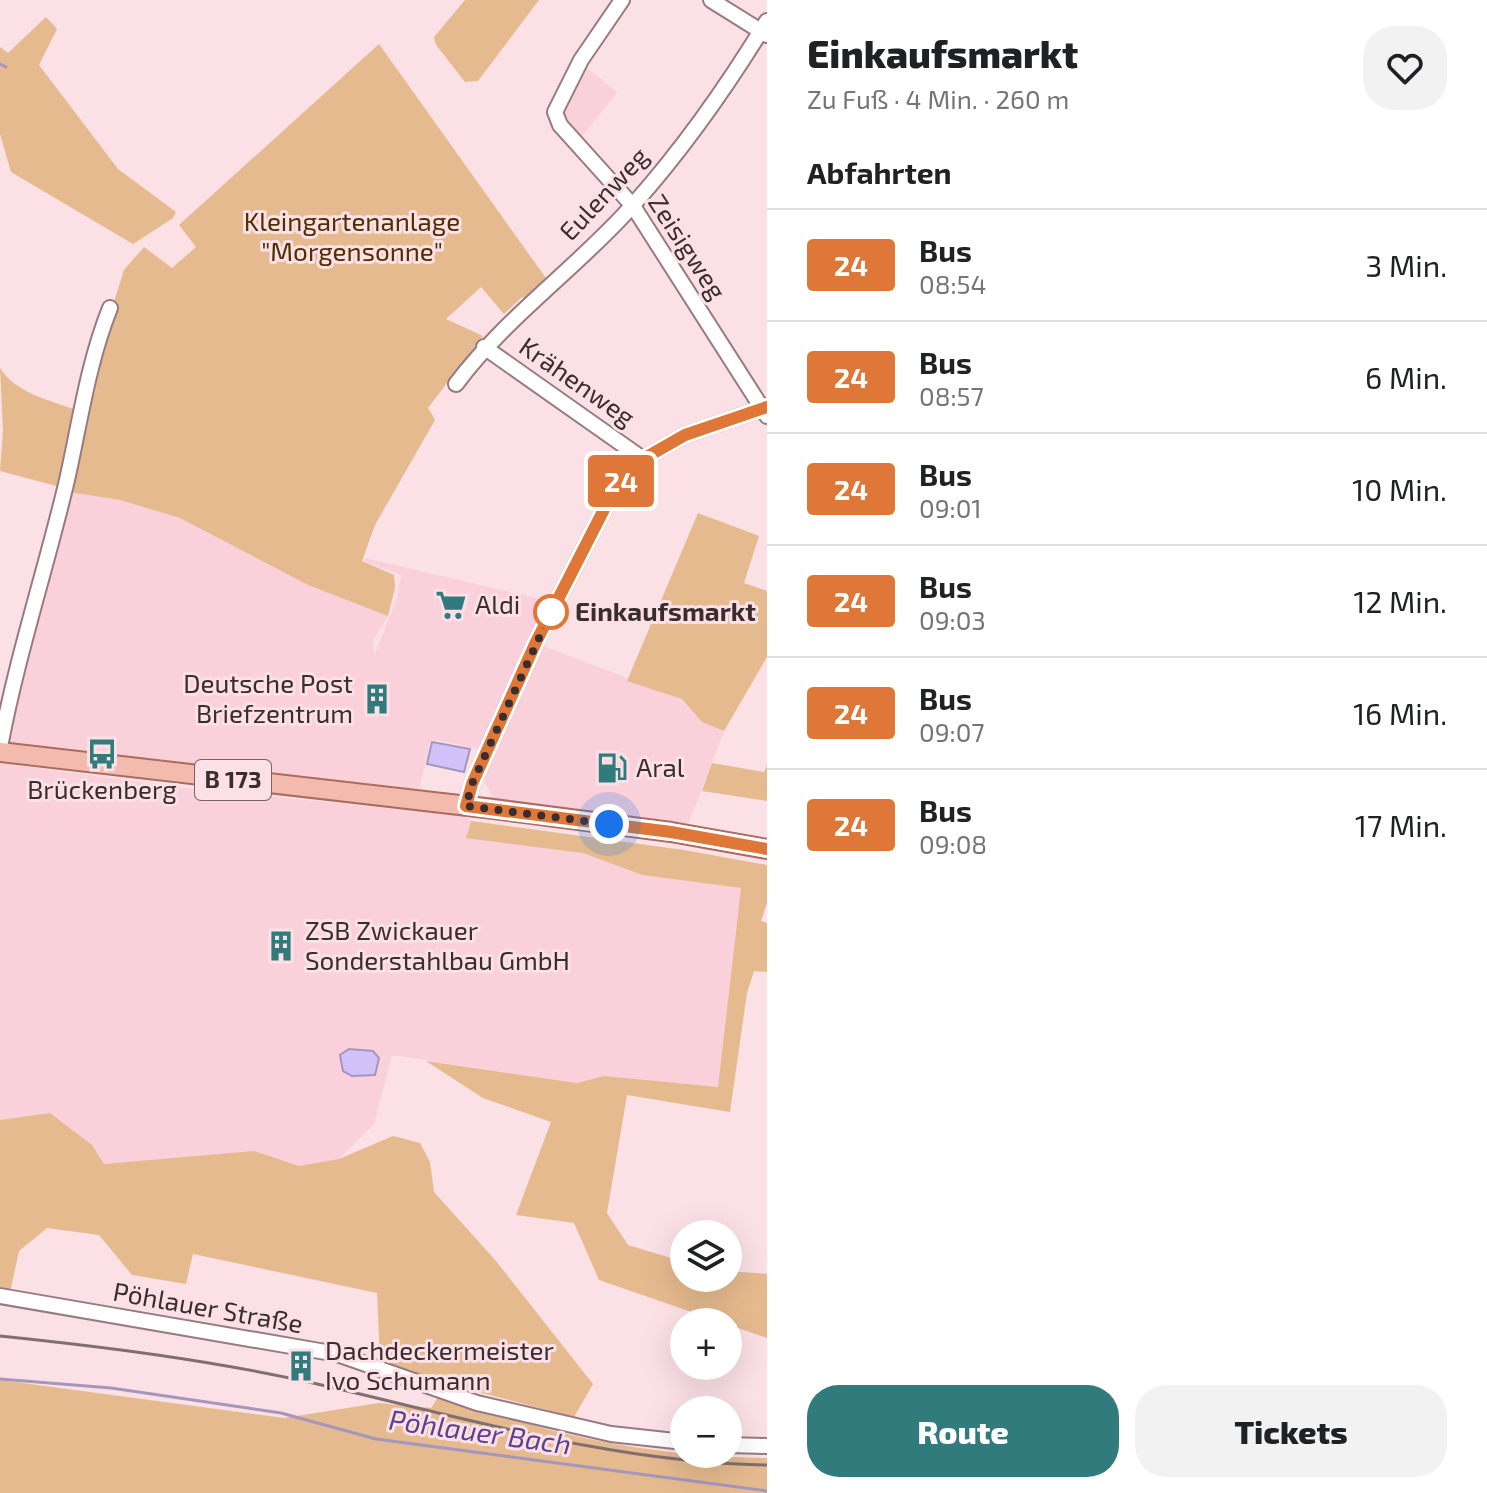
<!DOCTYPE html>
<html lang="de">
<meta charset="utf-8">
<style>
:root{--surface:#fff;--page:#f2f2f2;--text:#202124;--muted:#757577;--line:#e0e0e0;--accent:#317b7d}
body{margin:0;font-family:"Exo 2",sans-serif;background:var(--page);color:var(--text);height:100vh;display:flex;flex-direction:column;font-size:30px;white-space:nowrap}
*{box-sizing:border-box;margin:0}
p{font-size:26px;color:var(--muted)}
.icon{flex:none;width:44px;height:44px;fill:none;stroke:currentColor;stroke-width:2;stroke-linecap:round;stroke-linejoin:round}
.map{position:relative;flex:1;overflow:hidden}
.sheet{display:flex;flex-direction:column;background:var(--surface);width:720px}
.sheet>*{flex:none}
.badge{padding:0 16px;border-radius:6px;font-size:28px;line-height:52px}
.tools{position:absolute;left:670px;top:1220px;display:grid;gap:16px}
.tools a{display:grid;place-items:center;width:72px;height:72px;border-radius:50%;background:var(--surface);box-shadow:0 8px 32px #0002;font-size:40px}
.you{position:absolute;width:40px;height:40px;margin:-20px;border:6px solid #fff;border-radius:50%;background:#1a73e8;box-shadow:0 0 0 12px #1a73e833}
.map>.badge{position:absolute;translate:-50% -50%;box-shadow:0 0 0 4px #fff}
h2{padding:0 40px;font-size:30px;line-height:72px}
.round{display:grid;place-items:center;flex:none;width:84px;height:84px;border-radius:32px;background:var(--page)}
.headline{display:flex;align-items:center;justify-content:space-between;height:136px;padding:0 40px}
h1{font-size:38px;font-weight:800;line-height:60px}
.primary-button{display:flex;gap:16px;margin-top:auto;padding:16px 40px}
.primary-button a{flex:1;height:92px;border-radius:32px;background:var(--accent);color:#fff;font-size:32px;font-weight:800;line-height:92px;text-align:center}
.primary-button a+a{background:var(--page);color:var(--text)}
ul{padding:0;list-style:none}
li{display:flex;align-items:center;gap:24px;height:112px;padding:0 40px;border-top:2px solid var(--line)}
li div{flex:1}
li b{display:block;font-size:30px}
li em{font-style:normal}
li .badge{min-width:88px;font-weight:700;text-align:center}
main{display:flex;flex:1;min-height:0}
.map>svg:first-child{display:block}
.built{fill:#fad0db}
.green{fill:#e5ba8e}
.water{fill:#d1c3fa;stroke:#a496bd;stroke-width:2}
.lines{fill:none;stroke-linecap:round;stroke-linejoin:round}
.stream{stroke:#a496bd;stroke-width:3}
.minor-casing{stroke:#987a82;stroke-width:18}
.major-casing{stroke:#ac6b5e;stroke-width:22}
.minor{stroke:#fff;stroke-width:14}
.major{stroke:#f2bbad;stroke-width:18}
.rail{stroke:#806e72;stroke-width:3}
.line-casing{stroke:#fff;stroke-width:18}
.line{stroke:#de7737;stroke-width:12}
.walk{stroke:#3a2d30;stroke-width:8;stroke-dasharray:0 14.4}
.stop-dot{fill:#fff;stroke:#de7737;stroke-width:4}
.labels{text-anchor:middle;stroke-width:6;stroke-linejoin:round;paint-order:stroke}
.shield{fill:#fbe0e6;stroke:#746367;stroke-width:2}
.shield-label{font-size:24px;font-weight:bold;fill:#3a2d30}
.street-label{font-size:26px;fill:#3a2d30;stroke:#fbe0e6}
.park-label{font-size:26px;fill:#522f00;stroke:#fbe0e6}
.poi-label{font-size:26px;fill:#3a2d30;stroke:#fbe0e6;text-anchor:start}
.stop-label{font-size:26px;font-weight:bold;fill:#3a2d30;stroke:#fbe0e6;text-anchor:start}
.water-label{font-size:28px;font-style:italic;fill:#5c4190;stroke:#fbe0e6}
</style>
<main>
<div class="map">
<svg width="767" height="1493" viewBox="0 0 767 1493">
<rect width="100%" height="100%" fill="#fbe0e6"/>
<g class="built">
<path d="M582,64L617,92L580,139L562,121L558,110Z"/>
<path d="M69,492L120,500L180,518L308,585L388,616L373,640L374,656L397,598L401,575L364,561L365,558L549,601L480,749L431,739L419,789L2,747Z"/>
<path d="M541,645L682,699L702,722L724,731L688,825L495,800L482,778Z"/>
<path d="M0,763L177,787L464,816L471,821L466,837L583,853L642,875L741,888L718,1087L604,1076L577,1083L392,1055L374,1124L339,1159L299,1166L254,1152L103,1164L92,1145L50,1113L0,1120Z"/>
</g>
<g class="green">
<path d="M465,0H539L478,81L465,82L436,45L434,37Z"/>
<path d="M46,17L57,29L39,65L118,169L176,212L173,218L133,244L11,172L0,134V47L8,53Z"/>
<path d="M379,44L548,281L526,300L522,297L504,314L481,287L446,319L483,336L428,408L435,420L375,525L362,561L394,575L395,588L388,616L308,585L180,518L120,500L69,492L95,389L97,355L124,270L144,247L172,268L196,247L179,225Z"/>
<path d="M0,368C14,392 51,401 76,410L60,487L0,471L3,431Z"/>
<path d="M698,513L759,536L744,583L767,591V657L724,731L702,722L682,699L627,681Z"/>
<path d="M712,763L764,772L767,766V801L702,791Z"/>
<path d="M471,821L684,850L767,865V903L761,921L767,923V972L754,971L747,993L730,1112L627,1095L607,1213L628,1245L684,1262V1278H728V1271L767,1274V1338L599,1280L574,1223L516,1215L551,1122L483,1098L426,1061L577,1083L604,1076L718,1087L741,888L642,875L583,853L466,838Z"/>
<path d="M50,1113L92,1145L104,1164L254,1151L299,1166L339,1159L393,1136L420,1143L430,1162L434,1192L496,1261L593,1384L574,1417L418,1376L380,1359L377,1293L193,1254L186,1284L132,1275L99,1235L47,1228L19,1251L10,1292L0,1290V1120Z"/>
<path d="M0,1380L284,1418L379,1403L431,1408L440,1394C545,1436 657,1457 767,1458V1493H0Z"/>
</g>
<g class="water">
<path d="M432,742L470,749L464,772L427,764Z"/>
<path d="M349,1049L373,1051L379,1058L375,1075L352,1076L343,1071L340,1055Z"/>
</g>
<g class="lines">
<g class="stream">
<path d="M0,64L6,67"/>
<path d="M0,1379L111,1388L281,1413L376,1439L767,1491"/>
</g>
<g class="minor-casing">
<g id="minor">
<path d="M622,0L581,60L555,112L560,125L633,206L767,416"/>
<path d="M711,0L767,35"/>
<path d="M484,347L643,459"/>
<path d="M456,384C507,316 577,268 633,205C683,149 728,85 767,21"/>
<path d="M0,747C17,656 46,569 67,480C80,422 88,363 110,308"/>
<path d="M466,806L472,784L536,642L615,488L643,459L685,435L767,407"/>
<path d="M0,1296L337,1354L477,1403L611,1434L684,1442"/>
<path d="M728,1445L767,1446"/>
</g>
</g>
<g class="major-casing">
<path id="major" d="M0,752L494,809L671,832L767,849"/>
</g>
<use href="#minor" class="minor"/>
<use href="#major" class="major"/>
<path class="rail" d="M0,1336C106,1347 209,1360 313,1383C463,1417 612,1463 767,1465"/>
</g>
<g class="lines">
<g class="line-casing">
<path id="line" d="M767,407L685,435L643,459L615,488L536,642L472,784L466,806L671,832L767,849"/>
</g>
<use href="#line" class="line"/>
<path class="walk" d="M551,612L472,784L466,806L609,824"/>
</g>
<defs>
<g id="supermarket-bare" transform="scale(2.4)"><path d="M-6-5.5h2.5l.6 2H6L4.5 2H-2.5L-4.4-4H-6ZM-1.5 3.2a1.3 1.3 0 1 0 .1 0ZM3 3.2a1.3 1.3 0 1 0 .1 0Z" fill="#317b7d" stroke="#fbe0e6" stroke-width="2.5" paint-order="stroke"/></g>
<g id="building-bare" transform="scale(2.4)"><path d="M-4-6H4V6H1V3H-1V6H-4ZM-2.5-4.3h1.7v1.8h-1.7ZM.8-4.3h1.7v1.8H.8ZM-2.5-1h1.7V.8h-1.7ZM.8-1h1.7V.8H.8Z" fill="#317b7d" stroke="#fbe0e6" stroke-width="2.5" paint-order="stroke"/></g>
<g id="bus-bare" transform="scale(2.4)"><path d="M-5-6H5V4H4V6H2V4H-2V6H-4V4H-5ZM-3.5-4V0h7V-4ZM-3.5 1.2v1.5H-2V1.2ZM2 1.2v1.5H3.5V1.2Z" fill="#317b7d" stroke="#fbe0e6" stroke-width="2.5" paint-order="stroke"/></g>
<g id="fuel-bare" transform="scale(2.4)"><path d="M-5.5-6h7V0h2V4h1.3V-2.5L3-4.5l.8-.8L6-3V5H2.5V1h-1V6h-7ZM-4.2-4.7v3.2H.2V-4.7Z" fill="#317b7d" stroke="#fbe0e6" stroke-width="2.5" paint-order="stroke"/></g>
</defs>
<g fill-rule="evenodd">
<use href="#supermarket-bare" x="451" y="605"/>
<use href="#building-bare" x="377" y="699"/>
<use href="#bus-bare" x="102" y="754"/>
<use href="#fuel-bare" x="612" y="768"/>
<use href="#building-bare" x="281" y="946"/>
<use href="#building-bare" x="301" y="1366"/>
</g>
<circle class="stop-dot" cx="551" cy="612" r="16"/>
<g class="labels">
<rect class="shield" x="195" y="760" width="76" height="40" rx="6"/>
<g class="shield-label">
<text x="233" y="788">B 173</text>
</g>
<g class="street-label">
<text transform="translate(604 194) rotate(-47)" y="9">Eulenweg</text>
<text transform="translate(687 247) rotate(57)" y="9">Zeisigweg</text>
<text transform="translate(577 382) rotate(35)" y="9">Krähenweg</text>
<text transform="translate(208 1308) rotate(10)" y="9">Pöhlauer Straße</text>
</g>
<g class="park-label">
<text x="352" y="231">Kleingartenanlage<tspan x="352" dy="30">"Morgensonne"</tspan></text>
</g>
<g class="poi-label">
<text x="475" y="614">Aldi</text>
<text x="353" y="693" text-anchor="end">Deutsche Post<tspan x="353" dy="30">Briefzentrum</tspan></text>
<text x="636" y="777">Aral</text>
<text x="102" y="799" text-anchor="middle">Brückenberg</text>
<text x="305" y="940">ZSB Zwickauer<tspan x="305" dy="30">Sonderstahlbau GmbH</tspan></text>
<text x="325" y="1360">Dachdeckermeister<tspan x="325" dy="30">Ivo Schumann</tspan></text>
</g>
<g class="stop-label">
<text x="575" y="621">Einkaufsmarkt</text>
</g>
<g class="water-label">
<text transform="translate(480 1432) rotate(8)" y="10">Pöhlauer Bach</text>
</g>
</g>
</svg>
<div class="tools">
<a><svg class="icon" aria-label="layers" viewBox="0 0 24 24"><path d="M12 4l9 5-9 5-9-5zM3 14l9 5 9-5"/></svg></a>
<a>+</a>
<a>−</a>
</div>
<div class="you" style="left:609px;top:824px"></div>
<b class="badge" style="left:621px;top:481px;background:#de7737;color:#fff">24</b>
</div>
<section class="sheet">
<div class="headline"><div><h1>Einkaufsmarkt</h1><p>Zu Fuß · 4 Min. · 260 m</p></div><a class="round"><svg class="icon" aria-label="heart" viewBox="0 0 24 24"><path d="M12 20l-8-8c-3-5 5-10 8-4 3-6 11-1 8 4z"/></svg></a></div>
<h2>Abfahrten</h2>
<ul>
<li><span class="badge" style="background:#de7737;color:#fff">24</span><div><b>Bus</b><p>08:54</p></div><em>3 Min.</em></li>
<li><span class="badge" style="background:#de7737;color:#fff">24</span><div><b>Bus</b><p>08:57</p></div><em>6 Min.</em></li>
<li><span class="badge" style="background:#de7737;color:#fff">24</span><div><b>Bus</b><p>09:01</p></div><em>10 Min.</em></li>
<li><span class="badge" style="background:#de7737;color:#fff">24</span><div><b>Bus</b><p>09:03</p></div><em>12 Min.</em></li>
<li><span class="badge" style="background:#de7737;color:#fff">24</span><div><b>Bus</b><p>09:07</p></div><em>16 Min.</em></li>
<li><span class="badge" style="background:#de7737;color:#fff">24</span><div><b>Bus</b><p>09:08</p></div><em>17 Min.</em></li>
</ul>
<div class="primary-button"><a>Route</a><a>Tickets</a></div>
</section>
</main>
